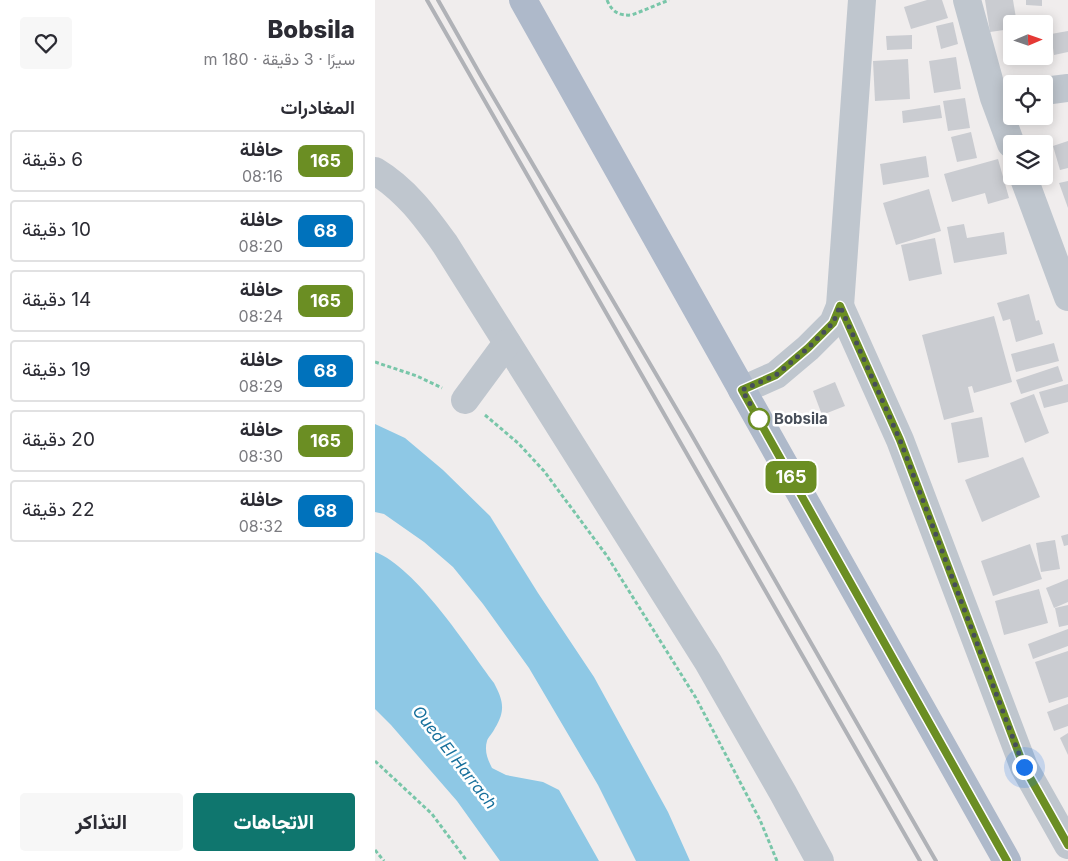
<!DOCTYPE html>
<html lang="ar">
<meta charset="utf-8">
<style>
:root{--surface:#fff;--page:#f7f7f7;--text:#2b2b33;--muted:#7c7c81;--line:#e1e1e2;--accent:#0f766e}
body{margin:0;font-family:Inter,Vazirmatn,sans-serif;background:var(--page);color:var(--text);direction:rtl;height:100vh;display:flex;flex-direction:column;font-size:19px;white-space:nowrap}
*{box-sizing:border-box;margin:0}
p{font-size:16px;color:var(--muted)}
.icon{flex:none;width:28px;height:28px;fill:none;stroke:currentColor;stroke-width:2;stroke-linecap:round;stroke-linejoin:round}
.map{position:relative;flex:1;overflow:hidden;direction:ltr}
.panel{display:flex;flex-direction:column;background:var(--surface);width:375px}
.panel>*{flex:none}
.badge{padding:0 10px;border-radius:8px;font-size:18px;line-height:32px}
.needle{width:32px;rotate:88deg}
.fabs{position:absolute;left:628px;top:15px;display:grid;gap:10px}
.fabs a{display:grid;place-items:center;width:50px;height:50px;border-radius:5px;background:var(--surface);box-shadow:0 2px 12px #0003;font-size:25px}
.you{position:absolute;width:25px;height:25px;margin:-12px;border:4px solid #fff;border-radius:50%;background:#1a73e8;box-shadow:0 0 0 8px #1a73e833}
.map>.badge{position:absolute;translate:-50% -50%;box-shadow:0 0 0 2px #fff}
h2{padding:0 20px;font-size:19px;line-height:45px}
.round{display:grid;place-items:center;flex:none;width:52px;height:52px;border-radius:5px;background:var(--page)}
.summary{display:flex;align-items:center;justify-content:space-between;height:85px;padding:0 20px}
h1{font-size:24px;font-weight:800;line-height:38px}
.primary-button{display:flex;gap:10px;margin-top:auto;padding:10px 20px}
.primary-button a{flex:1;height:58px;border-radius:5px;background:var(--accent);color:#fff;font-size:20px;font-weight:800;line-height:58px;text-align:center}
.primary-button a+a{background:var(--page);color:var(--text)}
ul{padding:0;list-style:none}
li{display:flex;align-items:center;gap:15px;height:62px;margin:0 10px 8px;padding:0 10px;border:2px solid var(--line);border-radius:5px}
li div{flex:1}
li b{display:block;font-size:19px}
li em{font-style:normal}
li .badge{min-width:55px;font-weight:700;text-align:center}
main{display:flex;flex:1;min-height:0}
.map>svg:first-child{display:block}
.water{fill:#8ec8e5}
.building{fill:#caccd1}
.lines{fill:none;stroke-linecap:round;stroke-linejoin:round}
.path{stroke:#79c6a9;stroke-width:3;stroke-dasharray:4 2.5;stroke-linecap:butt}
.minor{stroke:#bfc6ce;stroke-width:28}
.primary{stroke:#aeb9ca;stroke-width:28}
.rail{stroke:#b0b2b7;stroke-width:4}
.line-casing{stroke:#fff;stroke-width:11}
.line{stroke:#6b8e23;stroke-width:8}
.walk{stroke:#474e59;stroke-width:5;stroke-dasharray:0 9}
.stop-dot{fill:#fff;stroke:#6b8e23;stroke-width:2.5}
.labels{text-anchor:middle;stroke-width:5;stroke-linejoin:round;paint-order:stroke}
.stop-label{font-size:15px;font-weight:bold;fill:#474e59;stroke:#fff;text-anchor:start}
.water-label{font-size:16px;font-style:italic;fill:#17709c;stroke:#fff}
</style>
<main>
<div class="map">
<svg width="693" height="861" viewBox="0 0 693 861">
<rect width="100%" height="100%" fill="#f0eded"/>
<g class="water">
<path d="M0,424L30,438L68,470L115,516L163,593L219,677L293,812L315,861H261L223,785L154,668L108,604L78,567L49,542L9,514L0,512Z"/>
<path d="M0,552C41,567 93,648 119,683C128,700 131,710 120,728C118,733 113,737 112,741C109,751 113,760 117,768L131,775L168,782L184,790L224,861H125L82,801L16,725L0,709Z"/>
</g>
<g class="building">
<path d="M552,0H567L573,18L536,29L529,7Z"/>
<path d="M610,0H638L642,24H636V29L615,32Z"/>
<path d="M651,0H667V6L651,5Z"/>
<path d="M578,22L583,44L566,49L561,26Z"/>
<path d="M693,31V52L679,55L676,34Z"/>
<rect x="629" y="34" width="7" height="19"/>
<path d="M537,35V49L512,50L511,36Z"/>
<path d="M581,57L586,89L559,93L554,61Z"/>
<path d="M533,59L535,99L500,101L498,61Z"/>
<path d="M590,98L595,128L573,131L568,101Z"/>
<path d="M565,105L567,118L528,123L527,111Z"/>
<path d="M596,132L602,158L582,162L576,137Z"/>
<path d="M693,141V168L685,170L678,146Z"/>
<path d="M551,156L554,177L508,185L505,164Z"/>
<path d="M623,159L634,198L613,204L610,193L577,202L569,174Z"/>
<path d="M693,181V208L684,183Z"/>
<path d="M554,189L566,231L521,245L508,203Z"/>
<path d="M589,224L592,238L629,232L632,254L579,263L572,227Z"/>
<path d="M560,238L567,274L534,281L526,245Z"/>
<path d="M654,294L661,321L664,320L668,334L641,342L635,319L628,321L622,303Z"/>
<path d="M619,316L637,382L599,393L597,386L593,387L599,412L569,420L547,335Z"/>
<path d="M679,343L684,361L641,372L636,354Z"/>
<path d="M683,366L688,381L646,394L641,380Z"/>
<path d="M460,382L470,406L447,415L438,391Z"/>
<path d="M693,384V402L669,408L664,392Z"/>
<path d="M659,394L674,433L650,443L635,403Z"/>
<path d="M607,417L614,457L583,463L576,423Z"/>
<path d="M648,457L665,497L607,522L590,480Z"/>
<path d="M693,534V545L689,546L686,536Z"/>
<path d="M680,540L685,569L666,572L661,543Z"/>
<path d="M655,544L667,579L618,596L606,561Z"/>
<path d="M693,579V602L679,608L671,588Z"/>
<path d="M664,589L673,623L629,635L620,601Z"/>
<path d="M693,605V625L684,627L680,608Z"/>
<path d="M693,629V646L658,659L653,644Z"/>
<path d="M693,651V697L674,703L660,662Z"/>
<path d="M693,704V726L679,731L672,712Z"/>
<path d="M693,733V755L685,738Z"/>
</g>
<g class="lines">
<g class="path">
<path d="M232,0C237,12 244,16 257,15L294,0"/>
<path d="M0,362L42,376L67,388"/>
<path d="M110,415L143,443L169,471L232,556L321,698L385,820L402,861"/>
<path d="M0,761L57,814L92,861"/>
<path d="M0,850L9,861"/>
</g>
<g class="minor">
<path d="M592,0L619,98L636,144"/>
<path d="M669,91L693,88"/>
<path d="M0,171C30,189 50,216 70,244L333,662L408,793L445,861"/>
<path d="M648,176L693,297"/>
<path d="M465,306L525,440L649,767L693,845"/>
<path d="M367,390L401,375L433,348L458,323L465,306L487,0"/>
<path d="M90,400L132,343"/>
</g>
<path class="primary" d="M148,0L632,861"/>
<g class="rail">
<path d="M52,0L545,861"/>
<path d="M63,0L106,76L315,432L561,861"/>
</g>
</g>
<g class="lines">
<g class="line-casing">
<path id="line" d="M632,861L367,390L401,375L433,348L458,323L465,306L525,440L649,767L693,845"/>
</g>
<use href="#line" class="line"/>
<path class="walk" d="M384,419L367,390L401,375L433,348L458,323L465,306L525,440L649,767"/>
</g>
<circle class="stop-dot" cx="384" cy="419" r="10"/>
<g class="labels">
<g class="stop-label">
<text x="399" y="424">Bobsila</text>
</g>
<g class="water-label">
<text transform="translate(80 757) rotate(52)" y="6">Oued El Harrach</text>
</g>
</g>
</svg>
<div class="fabs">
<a><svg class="needle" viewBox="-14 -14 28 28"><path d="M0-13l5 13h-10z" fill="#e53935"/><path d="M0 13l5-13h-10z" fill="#7c7c81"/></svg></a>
<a><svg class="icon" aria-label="locate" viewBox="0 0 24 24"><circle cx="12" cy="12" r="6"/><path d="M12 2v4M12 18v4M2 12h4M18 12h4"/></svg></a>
<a><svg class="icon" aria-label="layers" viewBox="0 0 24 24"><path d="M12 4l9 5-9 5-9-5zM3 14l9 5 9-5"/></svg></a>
</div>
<div class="you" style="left:649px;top:767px"></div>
<b class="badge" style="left:416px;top:477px;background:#6b8e23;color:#fff">165</b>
</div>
<section class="panel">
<div class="summary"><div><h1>Bobsila</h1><p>سيرًا · 3 دقيقة · 180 m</p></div><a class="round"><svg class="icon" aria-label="heart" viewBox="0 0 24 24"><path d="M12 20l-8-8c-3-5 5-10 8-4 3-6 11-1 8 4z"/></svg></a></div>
<h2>المغادرات</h2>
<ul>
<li><span class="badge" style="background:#6b8e23;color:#fff">165</span><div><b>حافلة</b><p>08:16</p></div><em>6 دقيقة</em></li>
<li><span class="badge" style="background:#0072bc;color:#fff">68</span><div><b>حافلة</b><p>08:20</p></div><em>10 دقيقة</em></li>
<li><span class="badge" style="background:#6b8e23;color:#fff">165</span><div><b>حافلة</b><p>08:24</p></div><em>14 دقيقة</em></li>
<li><span class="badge" style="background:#0072bc;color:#fff">68</span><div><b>حافلة</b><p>08:29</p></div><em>19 دقيقة</em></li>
<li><span class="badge" style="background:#6b8e23;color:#fff">165</span><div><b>حافلة</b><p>08:30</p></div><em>20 دقيقة</em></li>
<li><span class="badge" style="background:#0072bc;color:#fff">68</span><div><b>حافلة</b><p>08:32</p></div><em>22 دقيقة</em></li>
</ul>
<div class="primary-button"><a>الاتجاهات</a><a>التذاكر</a></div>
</section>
</main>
